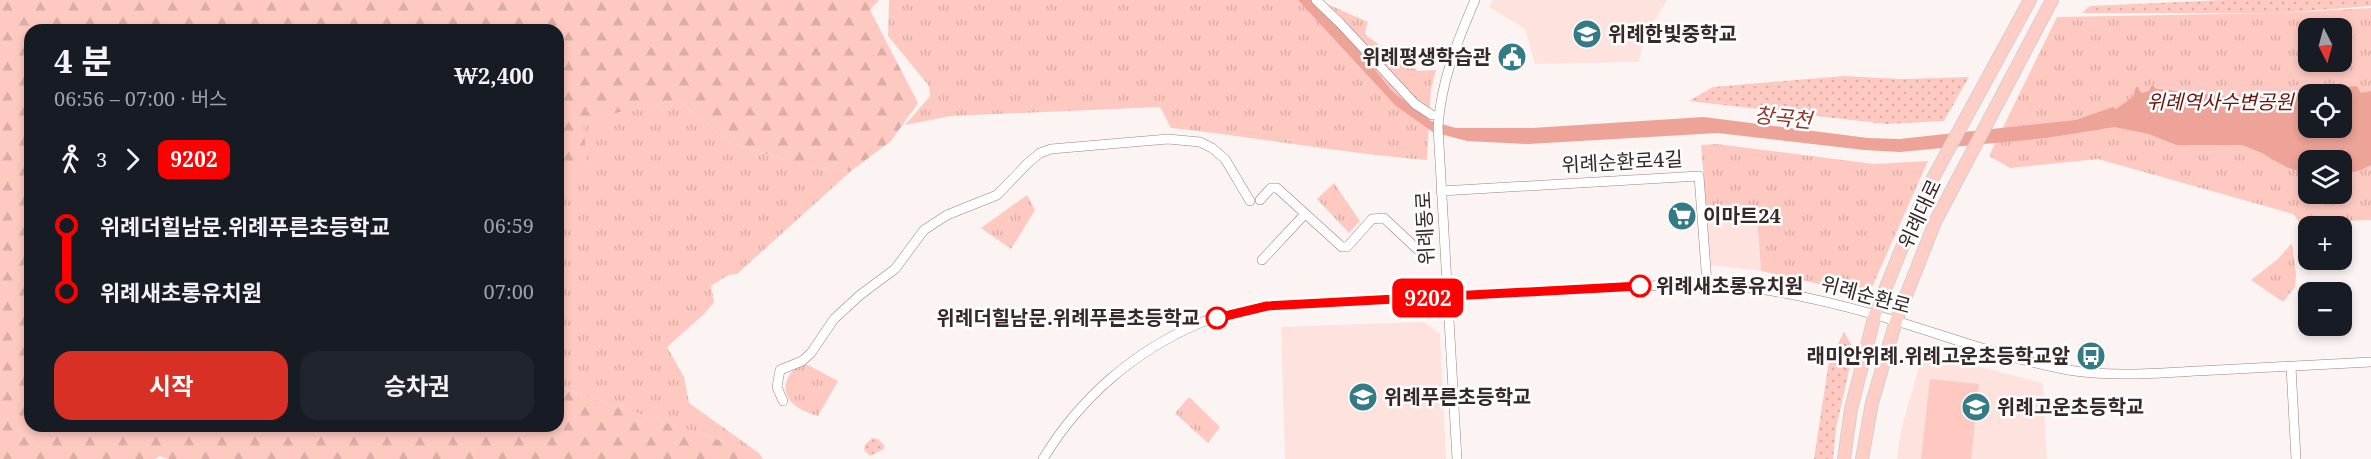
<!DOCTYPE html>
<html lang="ko">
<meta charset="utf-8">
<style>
:root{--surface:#171b24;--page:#20242c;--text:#f1f3f6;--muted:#9ea1a6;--accent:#d93025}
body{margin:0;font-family:"Noto Serif","Noto Sans KR",serif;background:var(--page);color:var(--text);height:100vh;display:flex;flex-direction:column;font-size:22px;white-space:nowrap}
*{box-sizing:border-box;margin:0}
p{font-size:20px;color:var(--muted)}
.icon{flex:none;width:33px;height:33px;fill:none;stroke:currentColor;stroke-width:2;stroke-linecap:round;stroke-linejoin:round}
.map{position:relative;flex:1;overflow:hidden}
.side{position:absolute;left:24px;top:24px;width:540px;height:408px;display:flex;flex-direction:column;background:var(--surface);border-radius:18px;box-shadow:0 3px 9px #0003}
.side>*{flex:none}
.badge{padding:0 12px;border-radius:9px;font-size:21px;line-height:39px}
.needle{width:39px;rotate:174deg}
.buttons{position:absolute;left:2298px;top:18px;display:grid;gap:12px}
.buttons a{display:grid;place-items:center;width:54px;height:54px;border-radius:12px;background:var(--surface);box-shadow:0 3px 9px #0003;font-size:30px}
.map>.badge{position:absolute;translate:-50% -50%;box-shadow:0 0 0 3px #fff}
.legs{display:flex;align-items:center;gap:9px;height:66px;padding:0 30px;font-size:20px}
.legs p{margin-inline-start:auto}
.summary{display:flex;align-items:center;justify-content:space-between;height:102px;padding:0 30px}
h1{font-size:33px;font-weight:700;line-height:45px}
.cta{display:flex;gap:12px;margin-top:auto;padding:12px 30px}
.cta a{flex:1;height:69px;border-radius:18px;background:var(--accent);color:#fff;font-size:24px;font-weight:700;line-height:69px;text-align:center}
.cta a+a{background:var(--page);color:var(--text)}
ul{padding:0 30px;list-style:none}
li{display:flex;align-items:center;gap:21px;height:66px;font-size:22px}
li i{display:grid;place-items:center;width:9px;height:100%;margin:0 8px;background:currentColor}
li i::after{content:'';width:15px;height:15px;margin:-8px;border:4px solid;border-radius:50%;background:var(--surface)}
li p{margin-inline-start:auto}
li:first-child i{background:linear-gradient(#0000 50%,currentColor 0)}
li:last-child i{background:linear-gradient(currentColor 50%,#0000 0)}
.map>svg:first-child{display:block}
.built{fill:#fde2de}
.grass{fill:url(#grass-dots)}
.forest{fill:url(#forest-firs)}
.park{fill:url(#park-tufts);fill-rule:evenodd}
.garden{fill:#fec9c1}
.water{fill:#eda398;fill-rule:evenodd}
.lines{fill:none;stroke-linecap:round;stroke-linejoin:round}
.minor-casing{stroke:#a1817c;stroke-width:10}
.major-casing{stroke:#d3d0cf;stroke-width:14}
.minor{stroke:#fff;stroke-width:9}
.major{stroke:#fecdc5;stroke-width:12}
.line-1-casing{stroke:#fff;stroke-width:14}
.line-1{stroke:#f00;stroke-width:9}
.stop-1-dot{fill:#fff;stroke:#f00;stroke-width:3}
.labels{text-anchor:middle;stroke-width:5;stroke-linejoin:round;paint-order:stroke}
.poi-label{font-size:20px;font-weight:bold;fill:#362927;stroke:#fff;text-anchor:start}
.park-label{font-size:20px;font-style:italic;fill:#6a140e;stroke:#fff}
.street-label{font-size:20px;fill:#362927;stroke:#fff}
.stop-label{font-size:20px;font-weight:bold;fill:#362927;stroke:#fff;text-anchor:start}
.water-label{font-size:21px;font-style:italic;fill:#8d362c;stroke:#fff}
</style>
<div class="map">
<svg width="2371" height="459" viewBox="0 0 2371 459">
<defs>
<pattern id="grass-dots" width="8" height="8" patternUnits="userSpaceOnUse" patternTransform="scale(1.5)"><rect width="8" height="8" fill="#fec9c1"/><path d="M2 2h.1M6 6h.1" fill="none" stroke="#daada6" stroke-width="1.8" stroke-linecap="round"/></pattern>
<pattern id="forest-firs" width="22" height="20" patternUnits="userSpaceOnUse" patternTransform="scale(1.5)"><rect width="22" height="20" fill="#fec9c1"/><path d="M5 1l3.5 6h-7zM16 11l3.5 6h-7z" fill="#daada6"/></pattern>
<pattern id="park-tufts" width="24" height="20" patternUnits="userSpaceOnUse" patternTransform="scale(1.5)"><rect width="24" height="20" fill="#fec9c1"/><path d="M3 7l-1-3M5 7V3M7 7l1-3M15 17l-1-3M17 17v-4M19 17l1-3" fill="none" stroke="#daada6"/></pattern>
</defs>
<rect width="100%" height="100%" fill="#fbf4f3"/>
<g class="built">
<path d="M1493,0H1667L1644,39L1639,62L1535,64L1525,29L1489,7Z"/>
<path d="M1757,214L1761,271L1711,265L1707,217Z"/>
<path d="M1424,322L1440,334L1446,459H1285L1281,327Z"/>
<path d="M1923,352L2043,383L2047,459H1897L1901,430Z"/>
</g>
<g class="grass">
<path d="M2224,0H2371V6L2280,13H2082L2090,6Z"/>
<path d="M1844,76L1902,79L1969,77L1944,121L1886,124L1689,101L1713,87Z"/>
<path d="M1844,332L1854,349L1836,428L1833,459H1814L1829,361Z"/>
<path d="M872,438L878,439L884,445V449L870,456L864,450L865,445Z"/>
</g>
<path class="forest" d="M0,0H879L870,10L918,103L891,141L851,171L809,167L730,143L678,100L584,120L587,166L558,185V30H30V426H558V387L759,453L763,459H167L160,456L155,459H0Z"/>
<g class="park">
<path d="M889,0H1318L1368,22L1365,33L1368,37L1418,71L1436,70L1431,89L1427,160C1341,153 1257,137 1171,128L1160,107L951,116L905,125L930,96L929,86L888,36Z"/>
<path d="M2371,8V220L2300,223L2293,214L2098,159L2010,168L1989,156L2057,17L2280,13ZM2308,28H2342V62H2308ZM2308,94H2342V128H2308ZM2308,160H2342V194H2308Z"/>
<path d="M678,100L730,143L809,167L851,171L737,274L728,275L711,286L714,302L704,314L667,347L684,377L689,403L759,453L558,387V185L587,165L583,120Z"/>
<path d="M1716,144L1874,164L1928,161L1872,287L1858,293L1761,271L1757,214L1707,217L1701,145Z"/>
<path d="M1334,183L1360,221L1349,233L1317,199Z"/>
<path d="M1027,195L1035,210L1011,249L981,228Z"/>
<path d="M2292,243L2296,275L2295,287L2283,302L2251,280L2278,259Z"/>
<path d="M804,363L838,381L818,416C809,414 793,406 789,399C780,384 791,368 804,363Z"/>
<path d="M1189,397L1220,427L1208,443L1175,413Z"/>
</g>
<path class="garden" d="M1930,379L1979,384L1971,459H1921Z"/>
<path class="water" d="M1298,0H1311L1339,26L1393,92L1431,121L1456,128H1532L1704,117L1868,138L1899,139L2076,120L2113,107L2116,109L2133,97L2136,87H2138L2141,93L2149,91L2152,85L2157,89L2242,98L2357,86L2361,93L2371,91V165L2361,170L2342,175V160H2308V180L2307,174L2286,167L2262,153L2242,145H2176L2149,134L2114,127L2046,138L1900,152L1864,150L1718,133L1528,144L1467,141L1433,132L1396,106ZM2308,94H2342V128H2308Z"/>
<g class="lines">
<g class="minor-casing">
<g id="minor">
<path d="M1316,0L1340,23L1415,104L1432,115"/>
<path d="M1441,191L1699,176L1707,283"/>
<path d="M1260,200L1271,188H1277L1342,247H1347L1372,219L1384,218L1417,249"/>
<path d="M1262,260L1305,214"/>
<path d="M2291,367L2296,459"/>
<path d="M783,401L777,387L780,370L802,361L811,353L834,319L860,295L895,269L924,230L947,215L997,195L1028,163L1040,153L1051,149L1168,139L1200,142L1212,148L1225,159L1250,201"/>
<path d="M1043,459C1080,398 1134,351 1200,323C1221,314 1245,310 1267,306L1707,283C1764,287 1820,299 1876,315C1939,333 2002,358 2068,370C2116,378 2168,372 2217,370C2268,367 2320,365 2371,362"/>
<path d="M1457,459L1438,127C1441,81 1457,42 1475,0"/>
</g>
</g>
<g class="major-casing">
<g id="major">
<path d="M1844,459L1851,409L1875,314L1901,250L1927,189L2030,0"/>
<path d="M1862,459L1872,403L1896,321L1935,222L2052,0"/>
</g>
</g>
<use href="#minor" class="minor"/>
<use href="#major" class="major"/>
</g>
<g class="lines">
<g class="line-1-casing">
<path id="line-1" d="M1217,318L1267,306L1640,286"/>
</g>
<use href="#line-1" class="line-1"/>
</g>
<defs>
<g id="school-disc" transform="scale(1.5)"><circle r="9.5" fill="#347b86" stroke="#fff"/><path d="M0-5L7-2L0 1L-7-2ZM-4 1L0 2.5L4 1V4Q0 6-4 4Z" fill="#fff"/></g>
<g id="civic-disc" transform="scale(1.5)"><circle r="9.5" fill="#347b86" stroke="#fff"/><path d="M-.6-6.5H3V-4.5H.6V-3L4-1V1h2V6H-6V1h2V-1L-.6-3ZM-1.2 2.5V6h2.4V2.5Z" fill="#fff"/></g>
<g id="supermarket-disc" transform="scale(1.5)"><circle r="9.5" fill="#347b86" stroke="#fff"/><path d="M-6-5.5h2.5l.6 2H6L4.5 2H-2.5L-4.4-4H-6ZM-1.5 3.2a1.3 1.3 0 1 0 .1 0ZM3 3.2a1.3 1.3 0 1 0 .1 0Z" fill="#fff"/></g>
<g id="bus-disc" transform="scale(1.5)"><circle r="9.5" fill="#347b86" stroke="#fff"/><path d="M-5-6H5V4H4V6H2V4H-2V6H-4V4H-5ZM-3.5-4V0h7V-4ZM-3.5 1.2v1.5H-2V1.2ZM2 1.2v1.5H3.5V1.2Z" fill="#fff"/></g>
<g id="university-disc" transform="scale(1.5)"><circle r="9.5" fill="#347b86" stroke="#fff"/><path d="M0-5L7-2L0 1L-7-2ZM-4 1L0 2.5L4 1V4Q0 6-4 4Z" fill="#fff"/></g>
</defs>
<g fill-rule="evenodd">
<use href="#school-disc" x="1587" y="34"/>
<use href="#civic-disc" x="1512" y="57"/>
<use href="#supermarket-disc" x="1682" y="216"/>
<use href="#bus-disc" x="2091" y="356"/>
<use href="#school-disc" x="1363" y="397"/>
<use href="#university-disc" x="1976" y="407"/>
</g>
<g class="stop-1-dot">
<circle cx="1640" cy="286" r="10"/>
<circle cx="1217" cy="318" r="10"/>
</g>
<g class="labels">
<g class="poi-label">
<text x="1608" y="41">위례한빛중학교</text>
<text x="1491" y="64" text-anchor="end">위례평생학습관</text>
<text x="1703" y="223">이마트24</text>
<text x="2070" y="363" text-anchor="end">래미안위례.위례고운초등학교앞</text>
<text x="1384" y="404">위례푸른초등학교</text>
<text x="1997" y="414">위례고운초등학교</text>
</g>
<g class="park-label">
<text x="2220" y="109">위례역사수변공원</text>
</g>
<g class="street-label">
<text transform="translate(1622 162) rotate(-3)" y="7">위례순환로4길</text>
<text transform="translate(1920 214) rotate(-65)" y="7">위례대로</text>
<text transform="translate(1425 228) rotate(-93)" y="7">위례동로</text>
<text transform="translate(1866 295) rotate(15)" y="7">위례순환로</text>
</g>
<g class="stop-label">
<text x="1656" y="293">위례새초롱유치원</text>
<text x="1200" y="325" text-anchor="end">위례더힐남문.위례푸른초등학교</text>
</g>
<g class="water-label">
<text transform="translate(1783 118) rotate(6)" y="7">창곡천</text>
</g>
</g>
</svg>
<div class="buttons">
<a><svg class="needle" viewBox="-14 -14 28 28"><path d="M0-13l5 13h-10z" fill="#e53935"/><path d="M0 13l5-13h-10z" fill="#9ea1a6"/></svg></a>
<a><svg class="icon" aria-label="locate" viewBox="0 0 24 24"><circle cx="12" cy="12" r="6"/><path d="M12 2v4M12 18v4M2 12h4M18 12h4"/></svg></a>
<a><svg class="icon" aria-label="layers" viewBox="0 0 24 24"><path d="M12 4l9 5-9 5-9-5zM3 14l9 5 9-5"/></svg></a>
<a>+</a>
<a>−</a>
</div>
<b class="badge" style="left:1428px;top:298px;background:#f00;color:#fff">9202</b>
<section class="side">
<div class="summary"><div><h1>4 분</h1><p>06:56 – 07:00 · 버스</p></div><b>₩2,400</b></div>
<div class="legs"><svg class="icon" aria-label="walk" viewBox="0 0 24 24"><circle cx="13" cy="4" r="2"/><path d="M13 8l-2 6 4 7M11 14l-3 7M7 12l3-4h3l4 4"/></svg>3<svg class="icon" aria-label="forward" viewBox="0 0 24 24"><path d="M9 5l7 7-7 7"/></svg><b class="badge" style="background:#f00;color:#fff">9202</b></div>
<ul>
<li><i style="color:#f00"></i><b>위례더힐남문.위례푸른초등학교</b><p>06:59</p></li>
<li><i style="color:#f00"></i><b>위례새초롱유치원</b><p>07:00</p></li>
</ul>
<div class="cta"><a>시작</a><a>승차권</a></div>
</section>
</div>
